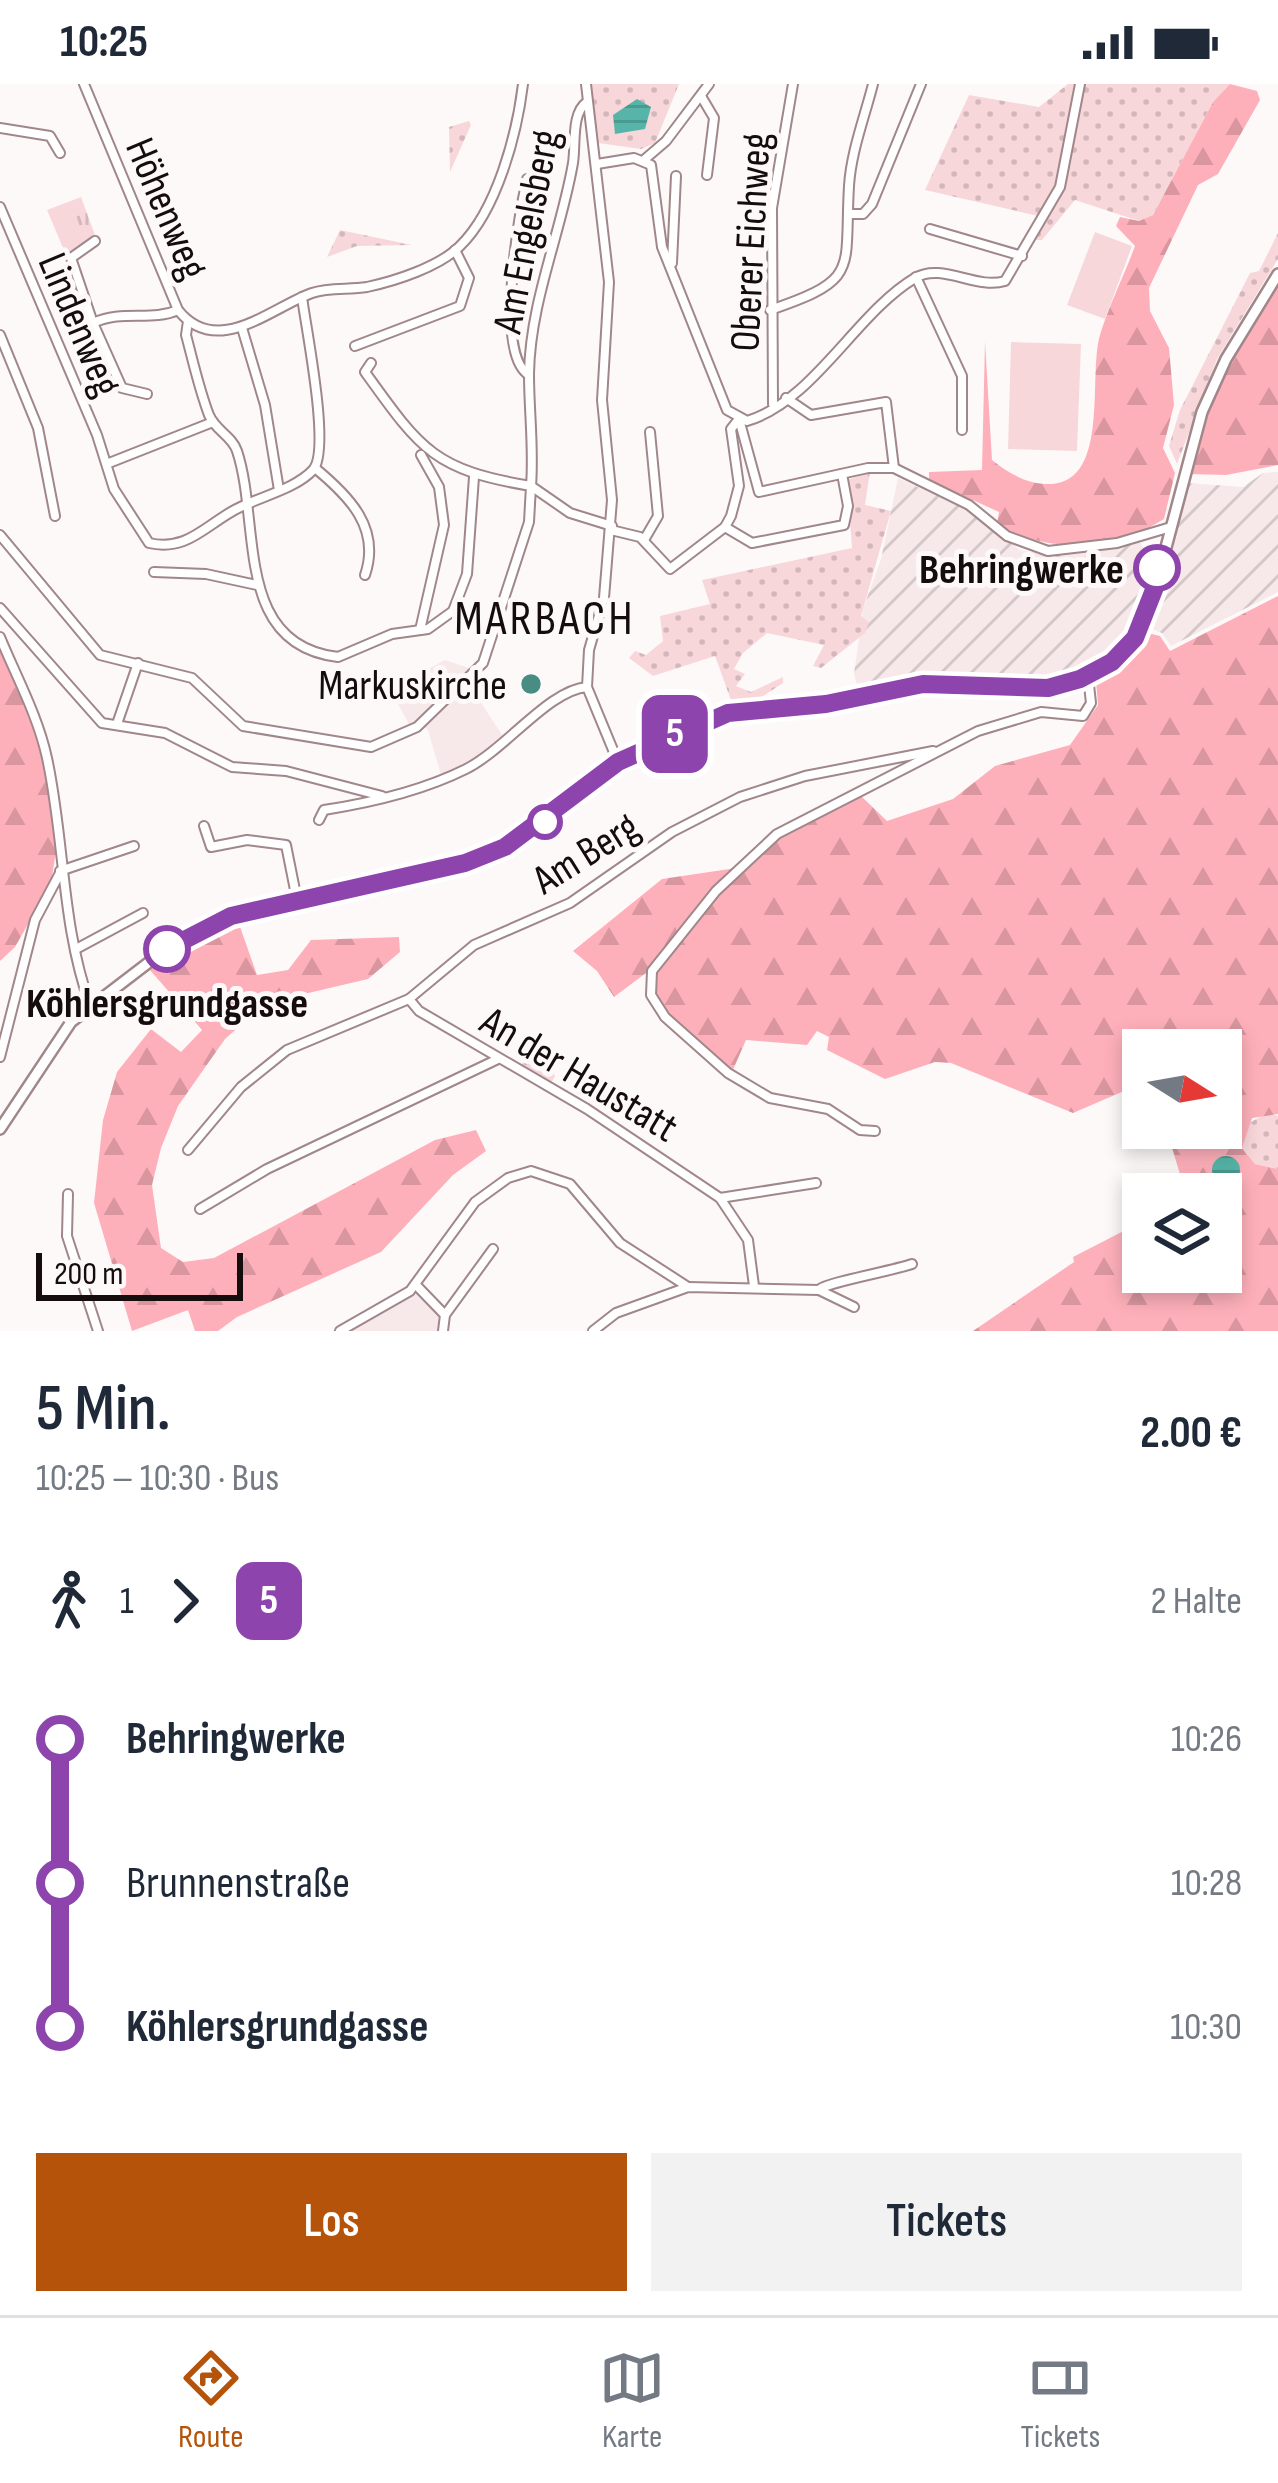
<!DOCTYPE html>
<html lang="de">
<meta charset="utf-8">
<style>
:root{--surface:#fff;--page:#f2f2f3;--text:#1f2937;--muted:#747a83;--line:#e0e1e3;--accent:#b45309}
body{margin:0;font-family:"Sofia Sans Condensed",sans-serif;background:var(--page);color:var(--text);height:100vh;display:flex;flex-direction:column;font-size:45px;white-space:nowrap}
*{box-sizing:border-box;margin:0}
p{font-size:39px;color:var(--muted)}
.icon{flex:none;width:66px;height:66px;fill:none;stroke:currentColor;stroke-width:2;stroke-linecap:round;stroke-linejoin:round}
.map{position:relative;height:1247px;overflow:hidden}
.side{display:flex;flex-direction:column;background:var(--surface);flex:1}
.side>*{flex:none}
.badge{padding:0 24px;border-radius:18px;font-size:42px;line-height:78px}
.needle{width:78px;rotate:101deg}
.fabs{position:absolute;left:1122px;top:945px;display:grid;gap:24px}
.fabs a{display:grid;place-items:center;width:120px;height:120px;border-radius:0px;background:var(--surface);box-shadow:0 6px 18px #0003;font-size:60px}
.scale{position:absolute;left:36px;bottom:30px;width:207px;box-sizing:border-box;padding-left:12px;border:6px solid #150c0d;border-top:0;font-size:33px;line-height:42px;white-space:nowrap;color:#150c0d;-webkit-text-stroke:9px #fef9f9;paint-order:stroke}
.map>.badge{position:absolute;translate:-50% -50%;box-shadow:0 0 0 6px #fff}
.legs{display:flex;align-items:center;gap:18px;height:132px;padding:0 36px;font-size:39px}
.legs p{margin-inline-start:auto}
.overview{display:flex;align-items:center;justify-content:space-between;height:204px;padding:0 36px}
h1{font-size:66px;font-weight:600;line-height:90px}
.cta{display:flex;gap:24px;margin-top:auto;padding:24px 36px}
.cta a{flex:1;height:138px;border-radius:0px;background:var(--accent);color:#fff;font-size:48px;font-weight:600;line-height:138px;text-align:center}
.cta a+a{background:var(--page);color:var(--text)}
ul{padding:0 36px;list-style:none}
li{display:flex;align-items:center;gap:42px;height:144px;font-size:45px}
li i{display:grid;place-items:center;width:18px;height:100%;margin:0 15px;background:currentColor}
li i::after{content:'';width:30px;height:30px;margin:-15px;border:9px solid;border-radius:50%;background:var(--surface)}
li p{margin-inline-start:auto}
li:first-child i{background:linear-gradient(#0000 50%,currentColor 0)}
li:last-child i{background:linear-gradient(currentColor 50%,#0000 0)}
.status{display:flex;justify-content:space-between;align-items:center;height:84px;padding:0 60px;background:var(--surface);direction:ltr}
.status svg{height:33px;fill:currentColor}
.tabs{display:flex;justify-content:space-around;align-items:center;height:168px;border-top:3px solid var(--line);background:var(--surface);font-size:33px;color:var(--muted)}
.tabs a{display:grid;justify-items:center;gap:6px}
.tabs .selected{color:var(--accent)}
.map>svg:first-child{display:block}
.built{fill:#f7e9ea}
.industrial{fill:url(#industrial-furrows)}
.grass{fill:url(#grass-dots)}
.forest{fill:url(#forest-firs)}
.park{fill:url(#park-tufts)}
.garden{fill:#f8d7db}
.water{fill:url(#water-rules)}
.lines{fill:none;stroke-linecap:round;stroke-linejoin:round}
.minor-casing{stroke:#a0878a;stroke-width:12}
.major-casing{stroke:#a0878a;stroke-width:14}
.minor{stroke:#fff;stroke-width:8}
.major{stroke:#fff;stroke-width:9}
.line-1-casing{stroke:#fff;stroke-width:27}
.line-1{stroke:#8e44ad;stroke-width:18}
.stop-1-dot{fill:#fff;stroke:#8e44ad;stroke-width:6}
.poi-dot{fill:#488d83;stroke:#fef9f9;stroke-width:4.5}
.labels{text-anchor:middle;stroke-width:10;stroke-linejoin:round;paint-order:stroke}
.street-label{font-size:42px;fill:#150c0d;stroke:#fef9f9}
.stop-label{font-size:42px;font-weight:bold;fill:#150c0d;stroke:#fef9f9;text-anchor:end}
.poi-label{font-size:42px;fill:#150c0d;stroke:#fef9f9;text-anchor:end}
.quarter-label{font-size:48px;letter-spacing:3px;fill:#150c0d;stroke:#fef9f9}
</style>
<div class="status"><b>10:25</b><svg viewBox="0 0 49 12"><path d="M0 12V9h3v3zM5 12V6h3v6zM10 12V3h3v9zM15 12V0h3v12zM26 1h20v11H26zM47 4h2v5h-2z"/></svg></div>
<div class="map">
<svg width="1278" height="1247" viewBox="0 0 1278 1247">
<defs>
<pattern id="industrial-furrows" width="10" height="10" patternUnits="userSpaceOnUse" patternTransform="scale(3)"><rect width="10" height="10" fill="#f7e9ea"/><path d="M-1 1l2-2M0 10L10 0M9 11l2-2" fill="none" stroke="#d3c7c8"/></pattern>
<pattern id="grass-dots" width="8" height="8" patternUnits="userSpaceOnUse" patternTransform="scale(3)"><rect width="8" height="8" fill="#f8d7db"/><path d="M2 2h.1M6 6h.1" fill="none" stroke="#d4b7bb" stroke-width="1.8" stroke-linecap="round"/></pattern>
<pattern id="forest-firs" width="22" height="20" patternUnits="userSpaceOnUse" patternTransform="scale(3)"><rect width="22" height="20" fill="#feb0ba"/><path d="M5 1l3.5 6h-7zM16 11l3.5 6h-7z" fill="#d9969f"/></pattern>
<pattern id="park-tufts" width="24" height="20" patternUnits="userSpaceOnUse" patternTransform="scale(3)"><rect width="24" height="20" fill="#f8d7db"/><path d="M3 7l-1-3M5 7V3M7 7l1-3M15 17l-1-3M17 17v-4M19 17l1-3" fill="none" stroke="#d4b7bb"/></pattern>
<pattern id="water-rules" width="6" height="5" patternUnits="userSpaceOnUse" patternTransform="scale(3)"><rect width="6" height="5" fill="#56b5a8"/><path d="M0 2.5h6" fill="none" stroke="#4a9a8f"/></pattern>
</defs>
<rect width="100%" height="100%" fill="#fef9f9"/>
<g class="built">
<path d="M445,576L475,586L466,596L506,657L441,691L428,646L419,638L411,644L390,605Z"/>
<path d="M414,1206L438,1228L439,1247H347Z"/>
</g>
<g class="industrial">
<path d="M1278,388V508L1171,562L1162,549L1150,544L1187,399L1243,403L1263,389Z"/>
<path d="M898,394L967,426L1020,466L1046,471L1118,464L1139,456L1152,482L1117,563L1093,582L1048,599L936,594L859,608L854,590L863,525L881,475Z"/>
</g>
<g class="grass">
<path d="M589,0H679L655,59L641,65L598,59Z"/>
<path d="M1068,0H1230L1213,18L1153,131L1139,137L1075,116L1042,156H1036L1047,134L925,106L969,11L1039,23Z"/>
<path d="M469,37L471,41L450,88L449,43Z"/>
<path d="M340,146L412,161L357,162L327,173Z"/>
<path d="M1278,149V175L1217,275L1177,380L1169,362L1180,326L1250,189L1259,187Z"/>
<path d="M870,388L865,421L891,427L861,532L869,538L865,549L821,584L813,582L824,561L767,549L743,569L734,585L745,590L736,602L751,608L783,593V599L754,618L667,646L666,634L674,641L732,619L715,572L653,592L629,574L635,567L646,571L663,557L660,532L710,520L702,496L852,464L847,396Z"/>
<path d="M1267,1029L1278,1032V1085L1255,1080L1242,1064L1246,1041Z"/>
</g>
<g class="forest">
<path d="M1230,0L1257,7L1260,16L1218,90L1198,101L1149,204L1150,227L1169,264L1174,321L1163,364L1175,389L1164,435C1114,467 1046,471 997,439L999,428L929,396V388L982,386L985,257L992,376C1009,390 1029,401 1052,400C1110,396 1088,290 1100,251C1109,221 1124,192 1135,162L1116,142L1120,133L1139,137L1153,131L1213,18Z"/>
<path d="M1278,195V381L1226,391L1189,390L1216,299Z"/>
<path d="M1278,512V1030L1252,1034L1242,1064L1255,1080L1278,1085V1247H973L1074,1178L1073,1173L1143,1137V1188H1221V1110H1186L1166,1044H1221V966H1143V1013L1124,1007L1073,1029L951,979L935,978L885,995L827,966L829,953L817,947L807,961L746,956L732,988C700,961 653,935 653,890L646,889L614,913L597,887L573,867L662,795L743,783L779,752L859,710L887,737L953,715L995,682L1070,661L1098,621L1096,598L1148,549L1160,552L1170,567Z"/>
<path d="M0,561L39,660L57,760L51,800L15,863L0,877Z"/>
<path d="M238,837L257,891L288,886L311,856L399,853L400,868L368,895L266,919L225,955L178,1022L161,1064L152,1101L161,1164L183,1178L214,1174L435,1056L476,1046L486,1067L453,1091L381,1168L237,1233L218,1247H195L188,1226L132,1247L94,1119L103,1036L117,988L151,945L181,968L202,946L150,886L186,858Z"/>
</g>
<g class="park">
<path d="M81,113L96,154L66,171L47,126Z"/>
<path d="M541,967L555,992L551,999L520,981Z"/>
</g>
<g class="garden">
<path d="M1095,148L1132,162L1105,235L1067,221Z"/>
<path d="M1011,258L1081,260L1077,367L1008,365Z"/>
</g>
<g class="water">
<path d="M637,15L651,23L645,45L615,50L613,31Z"/>
<circle cx="1226" cy="1086" r="14"/>
</g>
<g class="lines">
<g class="minor-casing">
<g id="minor">
<path d="M84,0L178,226C217,275 272,223 312,209C329,203 349,206 367,203C395,197 439,183 460,162C497,126 517,50 523,0"/>
<path d="M586,0L609,198L602,316L612,416L604,514L589,566L587,603L618,678"/>
<path d="M701,12L714,34L707,91"/>
<path d="M587,18C571,29 576,60 573,79C561,149 530,218 529,290C529,328 534,364 531,402L570,429L612,442"/>
<path d="M0,44L50,52L60,69"/>
<path d="M645,75L666,57L709,0"/>
<path d="M597,80L634,74L651,81L662,163L727,326L747,337C814,317 856,229 915,194C942,178 976,206 1005,197L1060,103L1080,0"/>
<path d="M527,95C519,132 494,270 529,291"/>
<path d="M0,123L97,351L114,405L149,459C185,467 202,445 231,428C256,413 293,407 313,386C331,366 306,245 302,213"/>
<path d="M851,130H863L872,120L921,0"/>
<path d="M930,145L1022,172"/>
<path d="M672,179L676,92"/>
<path d="M916,193L962,292V346"/>
<path d="M770,226C861,195 844,187 849,102C851,68 865,32 873,0"/>
<path d="M188,237L186,251C193,277 199,305 209,331C215,346 232,352 237,367C261,439 233,561 338,573L392,550L428,545L453,527L467,490L474,393"/>
<path d="M93,239L71,174L95,157"/>
<path d="M242,244L265,321L279,406"/>
<path d="M0,251L38,344L55,432"/>
<path d="M355,262L460,222L469,194L455,166"/>
<path d="M147,310L122,304L93,239C123,225 151,238 178,226"/>
<path d="M786,314L811,331L886,318L894,384"/>
<path d="M773,320L772,124L793,0"/>
<path d="M739,335L759,408L868,384H894L969,421L1007,452L1048,467L1117,459L1171,443"/>
<path d="M109,379L213,338"/>
<path d="M315,384C349,412 381,444 365,491"/>
<path d="M725,443L752,459L844,441L848,422L842,390"/>
<path d="M611,446L640,453L670,485L725,443L731,432L739,402L731,345L739,335"/>
<path d="M0,451L100,571L192,594L243,642L371,663L417,643L483,579L529,438L531,402C434,386 421,366 365,288L371,279"/>
<path d="M644,456L658,432L650,348"/>
<path d="M154,488L206,490L257,501"/>
<path d="M0,524L102,639L165,649L232,683L286,687L382,712"/>
<path d="M420,546L444,441L439,403L421,371"/>
<path d="M0,553C16,592 38,632 47,674C65,757 61,840 90,921"/>
<path d="M117,640L138,579"/>
<path d="M319,736L324,726C369,719 424,706 466,685C507,664 549,606 587,603"/>
<path d="M204,742L211,763L247,756L286,761L297,816"/>
<path d="M60,787L134,762"/>
<path d="M76,865L143,829"/>
<path d="M409,915L419,927L587,1025L720,1114L748,1156L754,1202"/>
<path d="M0,973L35,836L60,789"/>
<path d="M875,1047L860,1046L828,1025L770,1014L728,989L665,933L651,911L652,887L716,807L777,750L978,647L1041,628L1083,632L1091,619L1088,592"/>
<path d="M188,1066L241,1003L287,966L409,915L474,861L570,819L672,748L740,713L805,692L933,667"/>
<path d="M68,1110L67,1152L98,1247"/>
<path d="M720,1114L816,1099"/>
<path d="M200,1125L267,1085L498,975"/>
<path d="M416,1201L445,1231"/>
<path d="M820,1205C829,1198 892,1187 912,1180"/>
<path d="M340,1247L410,1207L475,1118L508,1094L531,1087L570,1100L620,1159L688,1203"/>
<path d="M443,1247L445,1231L493,1165"/>
<path d="M593,1247L616,1229L688,1203L819,1206L854,1223"/>
</g>
</g>
<g class="major-casing">
<path id="major" d="M0,1045L71,938L178,856L213,838L478,774L525,752L618,678L728,629L826,620L923,600L1048,604L1105,583L1128,564L1148,531L1202,328L1226,275L1278,190"/>
</g>
<use href="#minor" class="minor"/>
<use href="#major" class="major"/>
</g>
<g class="lines">
<g class="line-1-casing">
<path id="line-1" d="M167,865L231,832L465,779L505,763L618,678L728,629L826,620L923,600L1048,604L1080,595L1112,578L1135,554L1161,488L1157,484"/>
</g>
<use href="#line-1" class="line-1"/>
</g>
<g class="stop-1-dot">
<circle cx="1157" cy="484" r="21"/>
<circle cx="545" cy="738" r="15"/>
<circle cx="167" cy="865" r="21"/>
</g>
<circle class="poi-dot" cx="531" cy="600" r="12"/>
<g class="labels">
<g class="street-label">
<text transform="translate(168 124) rotate(67)" y="15">Höhenweg</text>
<text transform="translate(525 147) rotate(-79)" y="15">Am Engelsberg</text>
<text transform="translate(749 158) rotate(-87)" y="15">Oberer Eichweg</text>
<text transform="translate(81 240) rotate(67)" y="15">Lindenweg</text>
<text transform="translate(585 768) rotate(-32)" y="15">Am Berg</text>
<text transform="translate(580 989) rotate(31)" y="15">An der Haustatt</text>
</g>
<g class="stop-label">
<text x="1124" y="499">Behringwerke</text>
<text x="167" y="933" text-anchor="middle">Köhlersgrundgasse</text>
</g>
<g class="poi-label">
<text x="507" y="615">Markuskirche</text>
</g>
<g class="quarter-label">
<text x="545" y="550">MARBACH</text>
</g>
</g>
</svg>
<div class="fabs">
<a><svg class="needle" viewBox="-14 -14 28 28"><path d="M0-13l5 13h-10z" fill="#e53935"/><path d="M0 13l5-13h-10z" fill="#747a83"/></svg></a>
<a><svg class="icon" aria-label="layers" viewBox="0 0 24 24"><path d="M12 4l9 5-9 5-9-5zM3 14l9 5 9-5"/></svg></a>
</div>
<div class="scale">200 m</div>
<b class="badge" style="left:675px;top:650px;background:#8e44ad;color:#fff">5</b>
</div>
<section class="side">
<div class="overview"><div><h1>5 Min.</h1><p>10:25 – 10:30 · Bus</p></div><b>2.00 €</b></div>
<div class="legs"><svg class="icon" aria-label="walk" viewBox="0 0 24 24"><circle cx="13" cy="4" r="2"/><path d="M13 8l-2 6 4 7M11 14l-3 7M7 12l3-4h3l4 4"/></svg>1<svg class="icon" aria-label="forward" viewBox="0 0 24 24"><path d="M9 5l7 7-7 7"/></svg><b class="badge" style="background:#8e44ad;color:#fff">5</b><p>2 Halte</p></div>
<ul>
<li><i style="color:#8e44ad"></i><b>Behringwerke</b><p>10:26</p></li>
<li><i style="color:#8e44ad"></i><span>Brunnenstraße</span><p>10:28</p></li>
<li><i style="color:#8e44ad"></i><b>Köhlersgrundgasse</b><p>10:30</p></li>
</ul>
<div class="cta"><a>Los</a><a>Tickets</a></div>
</section>
<nav class="tabs">
<a class="selected"><svg class="icon" aria-label="directions" viewBox="0 0 24 24"><path d="M12 3l9 9-9 9-9-9zM9 14v-3h6M13 9l2 2-2 2"/></svg>Route</a>
<a><svg class="icon" aria-label="map" viewBox="0 0 24 24"><path d="M3 6l6-2 6 2 6-2v14l-6 2-6-2-6 2zM9 4v14M15 6v14"/></svg>Karte</a>
<a><svg class="icon" aria-label="tickets" viewBox="0 0 24 24"><path d="M3 7h18v10H3zM15 7v10"/></svg>Tickets</a>
</nav>
